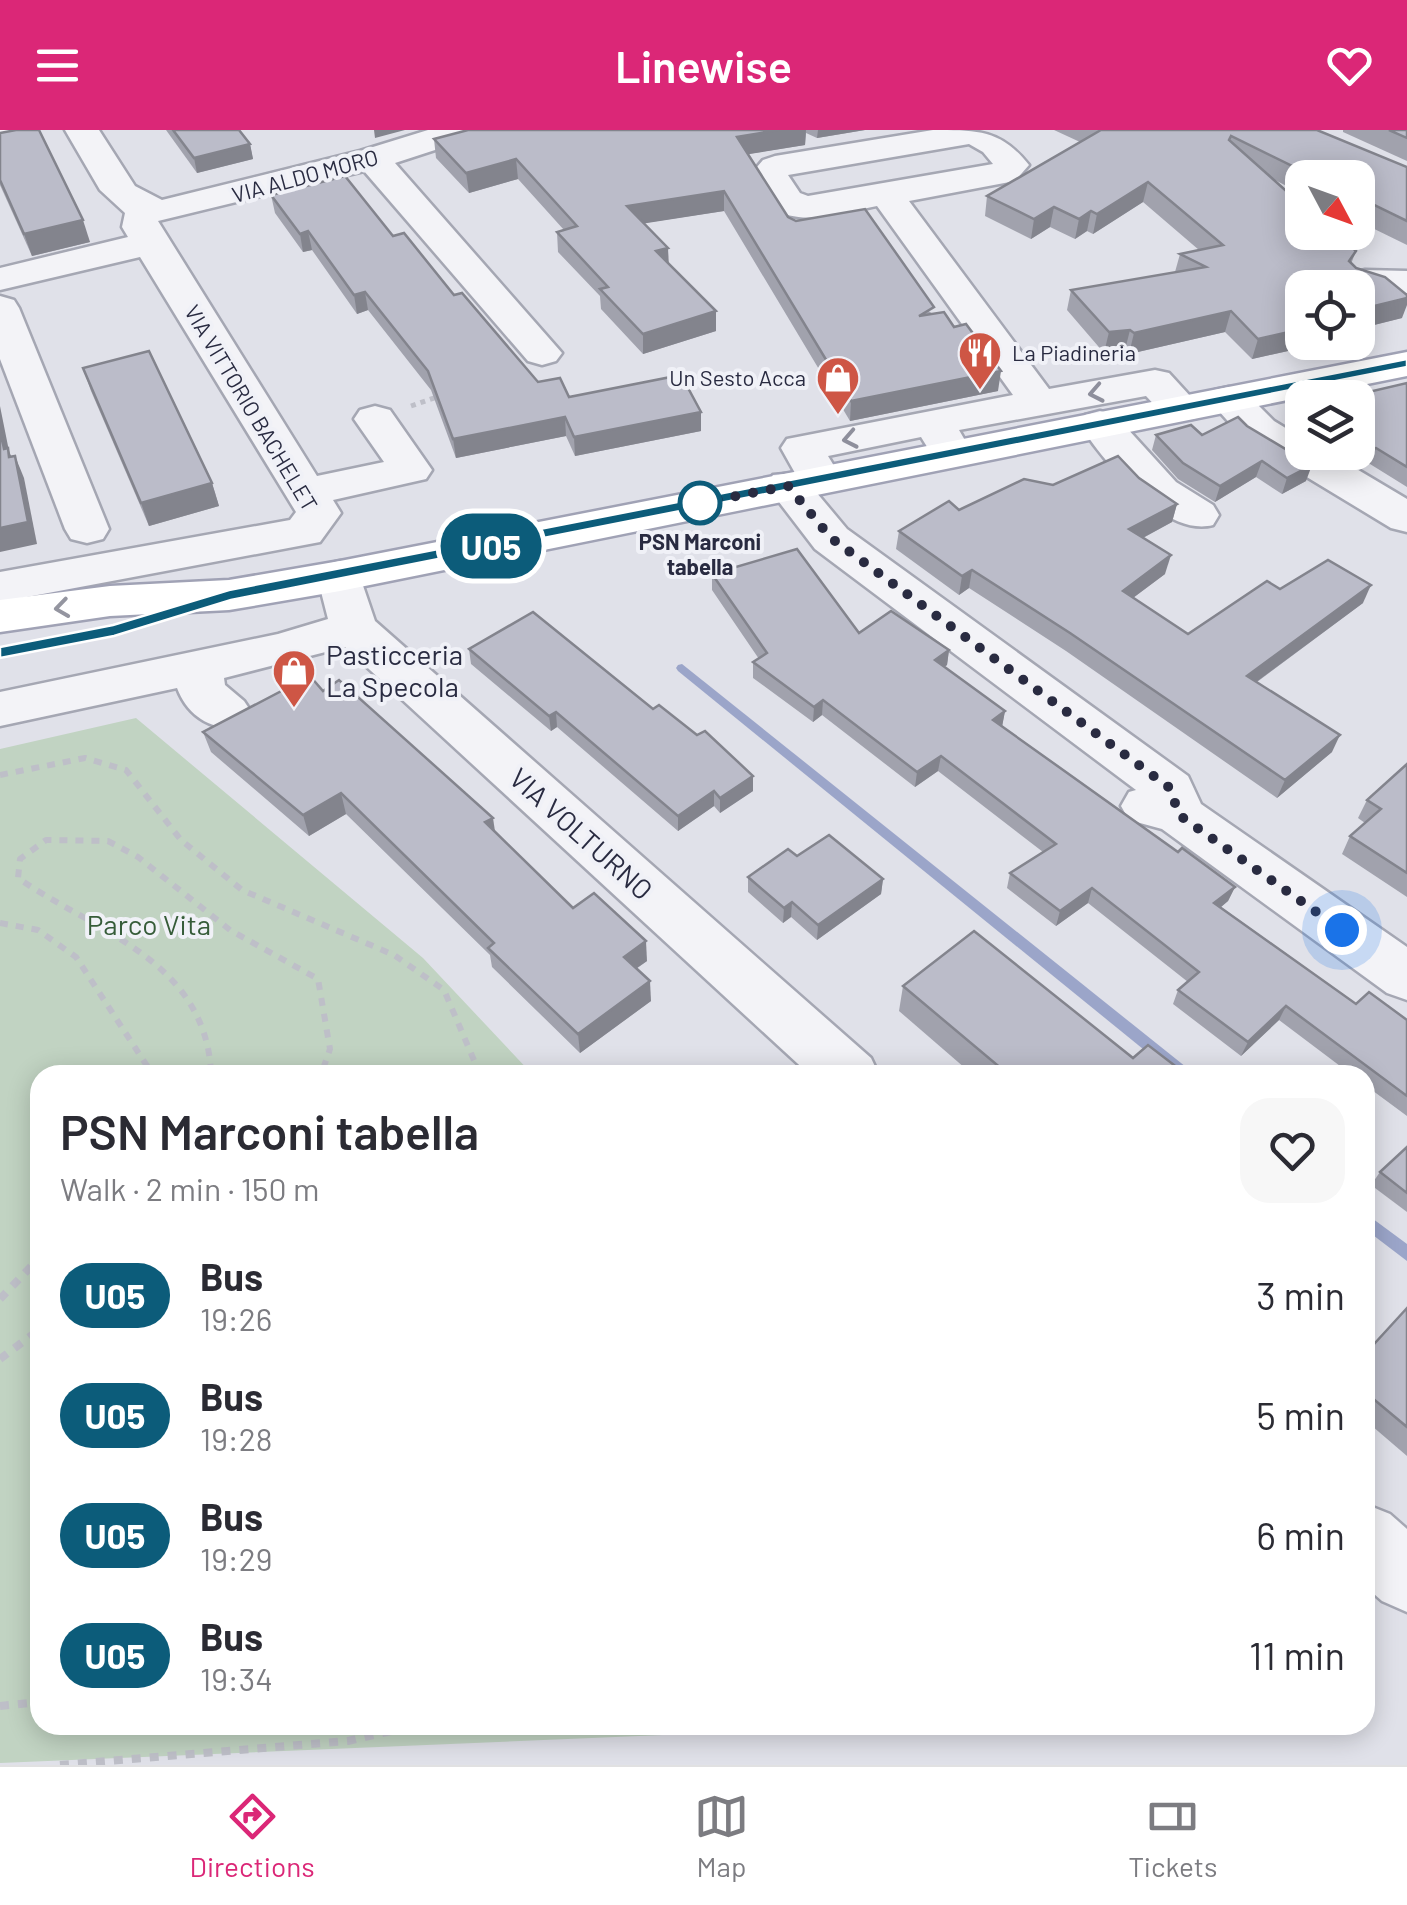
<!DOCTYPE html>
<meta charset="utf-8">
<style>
:root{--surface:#fff;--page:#f7f7f7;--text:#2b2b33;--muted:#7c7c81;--line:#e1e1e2;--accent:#db2777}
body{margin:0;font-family:Barlow,sans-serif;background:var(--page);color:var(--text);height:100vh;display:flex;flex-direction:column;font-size:38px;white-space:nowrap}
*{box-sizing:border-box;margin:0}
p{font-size:32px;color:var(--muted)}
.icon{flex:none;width:55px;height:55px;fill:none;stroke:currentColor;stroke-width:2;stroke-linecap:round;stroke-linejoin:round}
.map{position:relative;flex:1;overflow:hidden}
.drawer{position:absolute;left:30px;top:935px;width:1345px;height:670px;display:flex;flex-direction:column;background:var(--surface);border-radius:30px;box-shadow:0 5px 25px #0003}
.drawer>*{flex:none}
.badge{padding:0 20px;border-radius:32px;font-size:35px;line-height:65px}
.needle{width:65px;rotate:131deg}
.buttons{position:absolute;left:1285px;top:30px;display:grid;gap:20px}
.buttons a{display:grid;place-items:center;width:90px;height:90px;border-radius:20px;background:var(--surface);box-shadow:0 5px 25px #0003;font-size:50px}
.you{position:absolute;width:50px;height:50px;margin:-25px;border:8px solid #fff;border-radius:50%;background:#1a73e8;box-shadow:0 0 0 15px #1a73e833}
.map>.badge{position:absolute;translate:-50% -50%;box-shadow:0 0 0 5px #fff}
.round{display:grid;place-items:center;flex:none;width:105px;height:105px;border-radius:30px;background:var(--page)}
.summary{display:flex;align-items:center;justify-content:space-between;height:170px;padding:0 30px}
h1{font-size:48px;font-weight:600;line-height:75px}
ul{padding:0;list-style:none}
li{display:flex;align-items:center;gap:30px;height:120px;padding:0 30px}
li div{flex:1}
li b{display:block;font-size:38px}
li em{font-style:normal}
li .badge{min-width:110px;font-weight:700;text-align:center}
header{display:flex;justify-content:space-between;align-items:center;height:130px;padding:0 30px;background:var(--accent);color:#fff;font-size:45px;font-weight:600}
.dock{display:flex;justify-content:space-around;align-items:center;height:140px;border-top:2px solid var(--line);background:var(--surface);font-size:28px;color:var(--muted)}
.dock a{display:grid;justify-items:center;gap:5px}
.dock .current{color:var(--accent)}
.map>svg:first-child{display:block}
.green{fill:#c1d3c2}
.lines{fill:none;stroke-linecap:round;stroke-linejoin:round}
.stream{fill:#9ba5c9;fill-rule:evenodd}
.minor-casing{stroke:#a5a7b3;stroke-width:5}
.major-casing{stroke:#a0a2b5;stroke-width:5}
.path-far2{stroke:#bebfc8;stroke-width:5;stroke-dasharray:5 5;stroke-linecap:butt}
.path-far1{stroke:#bebfc8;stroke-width:6;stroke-dasharray:8 8;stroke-linecap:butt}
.path{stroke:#bebfc8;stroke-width:8;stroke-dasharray:9 9;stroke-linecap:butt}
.minor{fill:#f3f3f7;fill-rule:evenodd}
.major{fill:#fff;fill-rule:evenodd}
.wall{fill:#a1a2ad}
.shaded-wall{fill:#83848d}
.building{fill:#bbbcc9;stroke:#83848d;stroke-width:2.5}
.oneway{stroke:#8e8f9c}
.oneway2{stroke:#9495a0}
.line{fill:#0c5c7a;stroke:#fff;stroke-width:2.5}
.walk{stroke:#292b41;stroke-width:10;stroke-dasharray:0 18}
.stop-dot{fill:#fff;stroke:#0c5c7a;stroke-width:5}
.labels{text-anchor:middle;stroke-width:8;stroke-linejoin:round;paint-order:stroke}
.far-street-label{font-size:22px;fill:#292b41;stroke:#f0f1f7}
.far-poi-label{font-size:22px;fill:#292b41;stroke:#f0f1f7;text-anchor:start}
.far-stop-label{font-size:22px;font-weight:bold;fill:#292b41;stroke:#f0f1f7}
.poi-label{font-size:28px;fill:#292b41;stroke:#f0f1f7;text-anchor:start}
.street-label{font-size:28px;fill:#292b41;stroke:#f0f1f7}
.park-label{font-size:28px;fill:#365c39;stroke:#f0f1f7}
</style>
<header><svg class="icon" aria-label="menu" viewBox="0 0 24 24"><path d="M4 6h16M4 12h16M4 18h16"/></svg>Linewise<svg class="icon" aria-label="heart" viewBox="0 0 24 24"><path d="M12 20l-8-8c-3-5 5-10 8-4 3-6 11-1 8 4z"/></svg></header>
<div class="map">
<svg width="1407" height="1635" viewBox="0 0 1407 1635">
<rect width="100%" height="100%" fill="#e0e1e9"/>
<path class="green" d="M136,588L423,828L533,945H40V1595H688L687,1604L0,1633V619Z"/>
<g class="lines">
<g class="stream">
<path d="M682,534L1191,941L1193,945H1175L678,541L676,538L678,535Z"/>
<path d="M1365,1083L1407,1114V1131L1365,1099Z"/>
</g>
<g class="minor-casing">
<g id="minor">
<path d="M0,0H23L18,7L0,11Z"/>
<path d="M65,0H99L135,56L162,70L360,21L428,0H480L475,7L395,33L562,223L556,231L542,235L528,231L364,41L158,91L317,346L384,332L354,289L360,280L375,276L390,280L432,340L426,349L333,370L341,383L320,412L0,472V442L290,390L296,382L140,127L0,160V138L128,107L122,97L125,83L100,60Z"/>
<path d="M933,0C979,0 1001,0 1029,35L1015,51L909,71L1049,259L1155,240L1169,243L1202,279L1196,288C1171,294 1162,283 1146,266L959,300L973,324L967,333L952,337L937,333L921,307L828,326L842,349L835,359L816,362L847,399L1188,646L1201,674L1407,817V870L1387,863L1162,699L1129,690L1121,676L1129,662L1136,660L815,419L766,355L773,345L795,343L781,318L787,309L1013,265L877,76C848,81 800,98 774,78C765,71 758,54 751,44L763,30L775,26ZM969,14L983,22L993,34L808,66L800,63L788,45Z"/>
<path d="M1365,140L1407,141V163C1385,163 1358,167 1346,151L1352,143Z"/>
<path d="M0,166L14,170L19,178L109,399L103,409L87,413L71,409L65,399L0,229Z"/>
<path d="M1229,257L1243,260L1274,291L1302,308V322H1328L1407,369V402L1391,398L1244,309L1208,269L1215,260Z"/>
<path d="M1100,281L1115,285L1176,352L1213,375L1219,385L1213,395C1164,408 1104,331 1079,294L1085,285Z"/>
<path d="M340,431L356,435L375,491L871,928L879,945H810L345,517L224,548L225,555L244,571L252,583L244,595C215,604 188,587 177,558L0,596V562L278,504L328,489L317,446L324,435Z"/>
<path d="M1365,1374L1390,1384L1407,1399V1482L1382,1471L1365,1456Z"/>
</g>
</g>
<g class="major-casing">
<path id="major" d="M1407,222V246L340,461L229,480L110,486L0,502V470L110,456L229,450L340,431Z"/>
</g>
<path class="path-far2" d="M411,276L437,267"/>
<g class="path-far1">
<path d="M0,645L85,628L126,640L181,710L242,760L394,825L444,860L479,942"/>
<path d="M0,793L38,800L76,827L151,942"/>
<path d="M211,942C205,830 94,801 18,748L20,729L46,710L108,711L138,727L230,800L318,849L330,919L322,942"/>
</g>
<g class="path">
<path d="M149,939L153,945"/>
<path d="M211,939V945"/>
<path d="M477,939L480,945"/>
<path d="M321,945L323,939"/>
<path d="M0,1169L40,1127"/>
<path d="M0,1229L40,1199"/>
<path d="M0,1576L40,1572"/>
<path d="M60,1635L348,1611L417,1595"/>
</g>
<use href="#minor" class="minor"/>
<use href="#major" class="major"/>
</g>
<g class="wall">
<path d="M166,0H239L250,14L253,29L197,43Z"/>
<path d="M468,0H865L817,8L806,3L805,15L748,24L788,87L933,184L998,261L850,291L724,81L644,93L669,134L716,181V201L643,224L601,179L600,166L558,122L557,102L564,100L518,49L469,63L436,28L434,9Z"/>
<path d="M1054,0H1317L1407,37V115L1358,91V48H1302V64L1273,49L1356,121L1351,134L1402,188L1358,199V158H1302L1324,213L1252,229L1225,202L1129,224L1125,220L1104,223L1067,180L1071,160L1175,142L1180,124L1199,120L1143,72L1093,104L1087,101L1075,109L1050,97L1031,109L985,86L987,66L1080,12Z"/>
<path d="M1343,0H1407V31L1343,2Z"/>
<path d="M0,3L90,112L32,126L0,55Z"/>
<path d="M271,65L393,106L454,165L538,252L569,267L701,282V301L575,326L566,306L456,328L431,260L368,180L357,184L312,120L303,122L275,83Z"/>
<path d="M83,238L212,353L219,376L149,396L91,261Z"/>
<path d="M1407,253V357L1370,334L1359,336L1335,322H1358V268Z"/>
<path d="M1302,277V304L1288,295L1293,279Z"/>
<path d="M1247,296L1306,351L1282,364L1256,347L1215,372L1178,349L1152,320L1156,305H1202Z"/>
<path d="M1139,348L1177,374L1172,392L1143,408L1165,444L1133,468L1188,504L1280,459L1363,473L1257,552L1332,622L1277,668L1066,521L969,458L959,465L896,419L899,401L959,380L1053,355Z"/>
<path d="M712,444L859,503L949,520L947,535L944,537L1005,581L1002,596L1178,722L1235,757L1228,771L1221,777L1356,874L1407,890V986L1365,955V945H1352L1279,890L1241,926L1173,874L1178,860L1188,852L1088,773L1056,796L1007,758L1010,743L1043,722L938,641L915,657L822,585L813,592L753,548V532L759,529L712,460Z"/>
<path d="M469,519L653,579L697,605L753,646V661L720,683L714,676L678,701L557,597L551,601L471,534Z"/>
<path d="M323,561L495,702L573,778L647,831L636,839L651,871L580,923L492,837L490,825L346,684L309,706L211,622L203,602Z"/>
<path d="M1407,634V767L1342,724L1350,706L1365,693L1358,688L1367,670Z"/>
<path d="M797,726L883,749L881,764L817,810L791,787L783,793L748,762V747Z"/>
<path d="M903,856L1133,928L1187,945H973L899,881Z"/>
<path d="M1407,1017V1082L1371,1055L1380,1042Z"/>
<path d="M1407,1178V1326L1365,1290V1224Z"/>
</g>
<g class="shaded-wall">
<path d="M374,0H405L375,8Z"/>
<path d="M779,0H806L805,15L737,26V7Z"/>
<path d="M818,0H865L817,8Z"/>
<path d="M250,14L253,29L197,43L194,28Z"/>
<path d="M516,29L518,49L469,63L466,43Z"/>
<path d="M1148,52L1143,72L1093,104L1097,84Z"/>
<path d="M724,61V81L628,96L627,76Z"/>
<path d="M1054,77L1050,97L1031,109L1034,89Z"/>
<path d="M1091,81L1087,101L1075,109L1079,89Z"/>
<path d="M83,90L90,112L32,126L24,104Z"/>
<path d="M308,101L312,120L303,122L300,104Z"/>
<path d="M668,118L669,137L656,121Z"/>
<path d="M365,162L368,180L357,184L354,165Z"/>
<path d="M1407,168V175L1402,188L1358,199V180Z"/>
<path d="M716,181V201L643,224V204Z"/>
<path d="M1231,181L1225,202L1129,224L1134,203Z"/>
<path d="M1302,199V212L1324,213L1252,229L1258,209Z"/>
<path d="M1130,200L1125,220L1104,223L1109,202Z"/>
<path d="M1001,241L998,261L850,291L851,271Z"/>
<path d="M0,276L9,321L17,340L4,319L0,299Z"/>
<path d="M701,282V301L575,326L574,307Z"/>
<path d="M565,287L566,306L456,328L453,309Z"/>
<path d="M1376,318L1370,334L1359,336L1365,320Z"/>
<path d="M15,326L24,348L37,414L0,422V398Z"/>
<path d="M1262,331L1256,347L1215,372L1220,356Z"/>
<path d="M1312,335L1306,351L1282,364L1287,348Z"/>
<path d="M212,353L219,376L149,396L141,373Z"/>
<path d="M1177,374L1172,392L1124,418L1129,399Z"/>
<path d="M1171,425L1165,444L1118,479L1123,461Z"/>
<path d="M972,440L969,458L959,465L962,446Z"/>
<path d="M1371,455L1363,473L1240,564L1247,546Z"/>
<path d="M949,520L947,535L932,545L935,530Z"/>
<path d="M823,570L822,585L813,592L814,577Z"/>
<path d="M1005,581L1002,597L993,590Z"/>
<path d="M556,582L557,597L551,601L549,586Z"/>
<path d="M1340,605L1332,622L1277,668L1285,650Z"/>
<path d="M941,626L938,641L915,657L917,642Z"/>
<path d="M753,646V661L720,683V668Z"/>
<path d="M714,661V676L678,701V686Z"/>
<path d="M341,663L346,684L309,706L303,685Z"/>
<path d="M493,688L496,708L485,692Z"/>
<path d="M883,749L881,764L817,810L818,795Z"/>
<path d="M1235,757L1228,771L1209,787L1214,773Z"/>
<path d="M1092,758L1088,773L1056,796L1060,781Z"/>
<path d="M792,772L791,787L783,793L784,778Z"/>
<path d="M646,811L647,831L625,846L624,827Z"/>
<path d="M650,851L651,871L580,923L578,904Z"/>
<path d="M1286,876L1279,890L1241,926L1248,912Z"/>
</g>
<g class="building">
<path d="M16,0H39L83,90L24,104L0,50V3Z"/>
<path d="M173,0H239L250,14L194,28Z"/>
<path d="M468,0H779L737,7L788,87L796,91L865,79L934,177L919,186L944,182L954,197L966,194L1001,241L851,271L724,61L627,76L668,118L656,121L716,181L643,204L600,159L608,157L557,102L577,96L516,29L466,43L434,9Z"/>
<path d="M1101,0H1317L1407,37V91L1358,67V48H1317L1231,6L1229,10L1302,75V102H1335L1356,121L1349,131L1356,138L1385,147L1407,165V168L1358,180V158H1302V199L1258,209L1231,181L1134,203L1130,200L1109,202L1071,160L1206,137L1180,124L1223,115L1148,52L1097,84L1091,81L1079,89L1054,77L1034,89L987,66Z"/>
<path d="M1389,0H1407V8Z"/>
<path d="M345,46L393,106L404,103L454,165L462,163L538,252L560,248L569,267L681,245L701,282L574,307L565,287L453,309L428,241L365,162L354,165L308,101L300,104L271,65Z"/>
<path d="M149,221L212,353L141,373L83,238Z"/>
<path d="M1407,253V337L1376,318L1365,320L1358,316V268H1343Z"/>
<path d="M1302,277V285L1293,279Z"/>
<path d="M1238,287L1247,296L1312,335L1287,348L1262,331L1220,356L1183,333L1156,305L1191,295L1202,305Z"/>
<path d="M0,299L4,319L8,318L9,327L15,326L28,392L0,398Z"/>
<path d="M1118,326L1139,348L1177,374L1129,399L1171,425L1123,461L1188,504L1267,451L1280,459L1328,430L1371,455L1247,546L1340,605L1285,650L1070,503L972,440L962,446L899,401L949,371L959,380L1024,349L1053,355Z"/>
<path d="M797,419L859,503L891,481L949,520L935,530L1005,581L993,590L1178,722L1182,718L1235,757L1214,773L1356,874L1369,862L1407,890V966L1286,876L1248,912L1178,860L1199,842L1092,758L1060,781L1010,743L1056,714L941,626L917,642L823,570L814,577L753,532L767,523L712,444Z"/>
<path d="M533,482L653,579L659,575L697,605L705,601L753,646L720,668L714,661L678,686L556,582L549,586L469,519Z"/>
<path d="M310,546L323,561L339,550L493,688L485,692L573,778L594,763L646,811L624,827L650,851L578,904L488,818L494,813L341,663L303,685L203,602Z"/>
<path d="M1407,634V743L1350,706L1381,679L1367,670Z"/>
<path d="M829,705L883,749L818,795L792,772L784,778L748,747L788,719L797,726Z"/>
<path d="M974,801L1133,928L1148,915L1187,945H1009L903,856Z"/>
<path d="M1407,1017V1063L1380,1042Z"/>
<path d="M1407,1178V1297L1365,1262V1224Z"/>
</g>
<defs><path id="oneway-chevron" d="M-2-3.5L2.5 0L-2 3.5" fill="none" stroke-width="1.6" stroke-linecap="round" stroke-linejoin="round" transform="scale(2.5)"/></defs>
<g class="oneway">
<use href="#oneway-chevron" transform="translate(1096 263) rotate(169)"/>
<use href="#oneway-chevron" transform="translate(850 309) rotate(169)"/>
</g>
<use class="oneway2" href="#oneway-chevron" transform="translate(62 478) rotate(172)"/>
<path class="line" d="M1407,229V237L231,470L114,506L0,528V517L113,495L229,460Z"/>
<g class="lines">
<path class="walk" d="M700,373L788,356L831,408L1170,658L1179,685L1342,800"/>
</g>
<defs>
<g id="restaurant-pin" transform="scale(2.25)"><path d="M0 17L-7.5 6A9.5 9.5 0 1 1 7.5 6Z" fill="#ce5645" stroke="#f0f1f7"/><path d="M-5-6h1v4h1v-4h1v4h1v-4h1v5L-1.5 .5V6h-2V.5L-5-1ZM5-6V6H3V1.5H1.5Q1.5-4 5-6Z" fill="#fff"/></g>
<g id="shop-pin" transform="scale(2.25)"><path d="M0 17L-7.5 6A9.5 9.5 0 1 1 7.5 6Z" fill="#ce5645" stroke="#f0f1f7"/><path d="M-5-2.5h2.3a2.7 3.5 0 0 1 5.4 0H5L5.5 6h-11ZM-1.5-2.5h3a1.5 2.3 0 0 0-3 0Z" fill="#fff"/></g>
</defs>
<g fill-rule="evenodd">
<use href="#restaurant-pin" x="980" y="223"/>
<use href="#shop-pin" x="838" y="248"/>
<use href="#shop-pin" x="294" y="541"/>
</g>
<circle class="stop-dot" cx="700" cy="373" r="20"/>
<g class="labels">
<g class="far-street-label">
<text transform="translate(305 46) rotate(-15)" y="8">VIA ALDO MORO</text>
<text transform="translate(251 278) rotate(59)" y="8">VIA VITTORIO BACHELET</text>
</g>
<g class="far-poi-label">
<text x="1012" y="231">La Piadineria</text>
<text x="806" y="256" text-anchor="end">Un Sesto Acca</text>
</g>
<g class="far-stop-label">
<text x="700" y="420">PSN Marconi<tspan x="700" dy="25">tabella</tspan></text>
</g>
<g class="poi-label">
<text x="326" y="535">Pasticceria<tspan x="326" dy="32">La Specola</tspan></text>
</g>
<g class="street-label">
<text transform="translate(581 704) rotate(42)" y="10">VIA VOLTURNO</text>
</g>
<g class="park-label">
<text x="149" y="805">Parco Vita</text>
</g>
</g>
</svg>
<div class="buttons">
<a><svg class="needle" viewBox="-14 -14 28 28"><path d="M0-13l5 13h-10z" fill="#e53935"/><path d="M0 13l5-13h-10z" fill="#7c7c81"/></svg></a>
<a><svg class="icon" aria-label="locate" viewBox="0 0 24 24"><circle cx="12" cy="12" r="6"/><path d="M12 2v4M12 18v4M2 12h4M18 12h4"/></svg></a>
<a><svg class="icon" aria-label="layers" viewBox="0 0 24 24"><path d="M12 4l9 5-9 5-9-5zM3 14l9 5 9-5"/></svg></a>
</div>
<div class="you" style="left:1342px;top:800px"></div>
<b class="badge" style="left:491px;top:416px;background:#0c5c7a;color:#fff">U05</b>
<section class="drawer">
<div class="summary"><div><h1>PSN Marconi tabella</h1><p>Walk · 2 min · 150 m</p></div><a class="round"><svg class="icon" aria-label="heart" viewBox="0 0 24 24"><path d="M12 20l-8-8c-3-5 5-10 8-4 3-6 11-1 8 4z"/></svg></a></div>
<ul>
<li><span class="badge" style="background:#0c5c7a;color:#fff">U05</span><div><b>Bus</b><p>19:26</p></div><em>3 min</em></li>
<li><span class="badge" style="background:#0c5c7a;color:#fff">U05</span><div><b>Bus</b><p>19:28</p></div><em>5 min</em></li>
<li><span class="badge" style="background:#0c5c7a;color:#fff">U05</span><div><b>Bus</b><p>19:29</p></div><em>6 min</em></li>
<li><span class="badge" style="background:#0c5c7a;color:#fff">U05</span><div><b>Bus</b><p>19:34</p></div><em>11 min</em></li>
</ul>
</section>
</div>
<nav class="dock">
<a class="current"><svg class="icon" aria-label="directions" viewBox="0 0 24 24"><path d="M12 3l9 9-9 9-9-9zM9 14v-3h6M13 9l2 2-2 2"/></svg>Directions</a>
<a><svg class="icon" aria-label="map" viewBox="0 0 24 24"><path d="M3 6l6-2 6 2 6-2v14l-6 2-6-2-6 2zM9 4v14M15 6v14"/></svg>Map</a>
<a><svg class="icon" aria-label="tickets" viewBox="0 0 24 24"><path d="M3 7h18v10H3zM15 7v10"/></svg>Tickets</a>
</nav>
